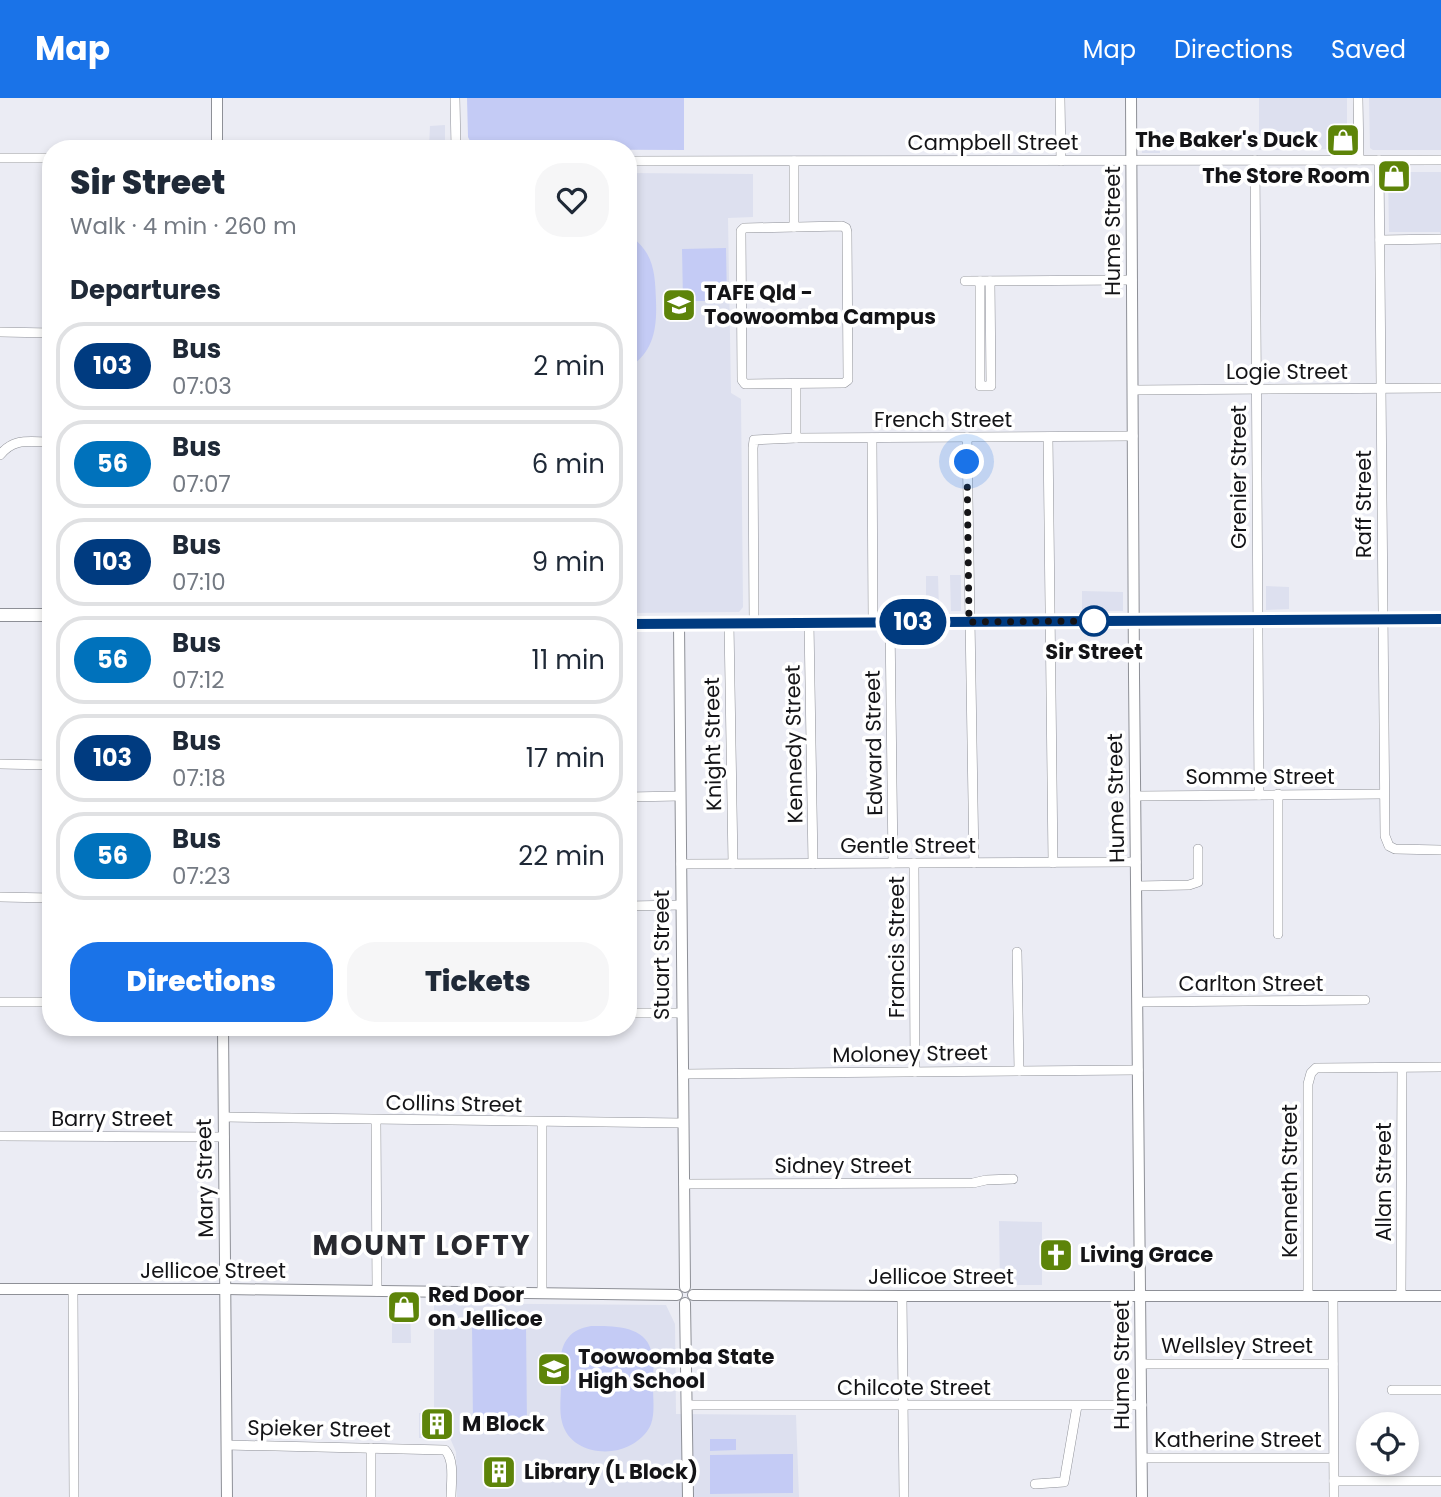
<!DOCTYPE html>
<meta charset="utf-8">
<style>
:root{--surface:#fff;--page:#f6f6f7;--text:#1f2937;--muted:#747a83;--line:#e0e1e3;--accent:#1a73e8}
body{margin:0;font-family:Poppins,sans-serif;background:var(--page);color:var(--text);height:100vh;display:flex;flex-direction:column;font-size:26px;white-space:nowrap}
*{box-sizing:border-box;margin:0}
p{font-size:23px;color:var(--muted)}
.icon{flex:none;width:38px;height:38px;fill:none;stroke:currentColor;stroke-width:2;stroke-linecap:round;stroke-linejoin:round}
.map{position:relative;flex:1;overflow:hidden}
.panel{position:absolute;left:42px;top:42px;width:595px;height:896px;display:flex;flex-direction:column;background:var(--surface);border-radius:28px;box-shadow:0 4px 10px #0003}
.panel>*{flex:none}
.badge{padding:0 14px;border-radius:23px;font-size:24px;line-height:46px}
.buttons{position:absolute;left:1356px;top:1314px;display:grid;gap:14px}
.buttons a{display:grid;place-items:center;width:63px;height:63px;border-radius:50%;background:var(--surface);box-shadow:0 4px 10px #0003;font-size:35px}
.you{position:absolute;width:35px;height:35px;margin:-18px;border:5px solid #fff;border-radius:50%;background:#1a73e8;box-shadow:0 0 0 10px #1a73e833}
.map>.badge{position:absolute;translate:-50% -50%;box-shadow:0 0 0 4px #fff}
h2{padding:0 28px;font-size:26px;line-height:63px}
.round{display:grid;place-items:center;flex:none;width:74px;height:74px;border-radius:28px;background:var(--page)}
.overview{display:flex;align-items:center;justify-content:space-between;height:119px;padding:0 28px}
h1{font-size:33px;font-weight:800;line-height:52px}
.button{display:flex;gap:14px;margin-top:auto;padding:14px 28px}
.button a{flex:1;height:80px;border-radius:28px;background:var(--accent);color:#fff;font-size:28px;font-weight:800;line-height:80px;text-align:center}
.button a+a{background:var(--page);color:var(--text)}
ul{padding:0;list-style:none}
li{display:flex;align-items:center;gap:21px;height:88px;margin:0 14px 10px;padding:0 14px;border:4px solid var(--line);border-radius:28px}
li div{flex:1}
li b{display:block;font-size:26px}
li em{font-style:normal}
li .badge{min-width:77px;font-weight:700;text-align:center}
header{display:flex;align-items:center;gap:42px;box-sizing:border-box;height:98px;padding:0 35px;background:var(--accent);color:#fff}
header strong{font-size:33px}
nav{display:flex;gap:38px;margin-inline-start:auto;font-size:24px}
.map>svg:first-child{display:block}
.built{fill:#dde0ef}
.green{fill:#c4cbf5}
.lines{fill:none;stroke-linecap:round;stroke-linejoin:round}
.minor-casing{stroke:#8e9097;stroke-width:10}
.tertiary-casing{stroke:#8e9097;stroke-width:12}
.secondary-casing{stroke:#8e9097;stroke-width:14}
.minor{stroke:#fff;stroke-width:9}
.tertiary{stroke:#fff;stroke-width:10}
.secondary{stroke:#fff;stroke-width:12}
.line-casing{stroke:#fff;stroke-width:16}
.line{stroke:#003b80;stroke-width:10}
.walk{stroke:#141417;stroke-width:7;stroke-dasharray:0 12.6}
.stop-dot{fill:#fff;stroke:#003b80;stroke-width:3.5}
.labels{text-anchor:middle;stroke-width:7;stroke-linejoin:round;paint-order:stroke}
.poi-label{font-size:21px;font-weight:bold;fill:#141417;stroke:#fff;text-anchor:start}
.street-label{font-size:21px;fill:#141417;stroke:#fff}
.stop-label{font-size:21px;font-weight:bold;fill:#141417;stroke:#fff}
.district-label{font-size:28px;font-weight:bold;letter-spacing:2px;fill:#28292f;stroke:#fff}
</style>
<header>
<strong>Map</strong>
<nav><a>Map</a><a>Directions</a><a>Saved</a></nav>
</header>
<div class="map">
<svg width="1441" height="1399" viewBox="0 0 1441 1399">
<rect width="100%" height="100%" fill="#ebecf4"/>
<g class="built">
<path d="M1259,0H1347V51L1259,52Z"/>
<path d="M1369,0H1441V52H1373L1370,50Z"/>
<path d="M445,27V51H429L430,28Z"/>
<path d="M1159,32L1160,55H1142L1141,33Z"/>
<path d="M1388,74H1441V180L1440,134H1389Z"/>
<path d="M628,75L753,76V119L728,120L731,295L741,301L743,509L739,514L628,515Z"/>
<path d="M950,477H961V513H951Z"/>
<path d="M926,478H938L939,513L926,514Z"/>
<path d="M1266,488L1289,489V511L1266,512Z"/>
<path d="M1082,493L1123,494V513H1082Z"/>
<path d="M999,1123L1042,1124V1187H1000Z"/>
<path d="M392,1205H410L411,1245H392Z"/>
<path d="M434,1205L666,1207L675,1226L676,1316L796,1317L799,1399H457L456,1354L450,1340H419V1315H434Z"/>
</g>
<g class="green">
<path d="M467,0H684V52L480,51L471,45L468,39Z"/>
<path d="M628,136C654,154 655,174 656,203C657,230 654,255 628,270Z"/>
<path d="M726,150L727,203H683L682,151Z"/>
<path d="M526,1225L527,1326L473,1327L472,1226Z"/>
<path d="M591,1228C612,1228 644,1227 651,1252C655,1263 653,1277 653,1289C653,1301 655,1315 651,1326C646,1339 631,1349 618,1352C596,1357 568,1349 562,1324C559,1313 561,1298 561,1286C560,1272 558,1252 568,1240C574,1232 582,1230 591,1228Z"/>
<path d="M710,1341H736V1352L710,1353Z"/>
<path d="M793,1356V1395L710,1396V1357Z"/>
</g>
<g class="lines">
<g class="minor-casing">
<g id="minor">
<path d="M455,0L456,51"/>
<path d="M1060,0L1061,63"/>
<path d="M1358,0L1359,62"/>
<path d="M0,60H51"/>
<path d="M1255,62L1259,697"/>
<path d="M1379,62L1385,738L1389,748L1395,751L1441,752"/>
<path d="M628,63L1441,62"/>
<path d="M794,63V129"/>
<path d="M842,128L846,130L847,134L848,282L844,285L745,286L742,282L741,133L744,130Z"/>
<path d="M1380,142L1441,141"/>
<path d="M965,183L1132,182"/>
<path d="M980,183V288H991L990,183"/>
<path d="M0,234L51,235"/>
<path d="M796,286V340"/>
<path d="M1133,292L1441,290"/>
<path d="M967,339L974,765"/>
<path d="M1048,339L1053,765"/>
<path d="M872,340L873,525"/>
<path d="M0,357C14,339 30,344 51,344"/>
<path d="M890,524L893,765"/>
<path d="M809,525L813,766"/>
<path d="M729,526L733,766"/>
<path d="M754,526L753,350L754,342L796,340L1133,338"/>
<path d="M0,666L51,667"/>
<path d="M1135,698L1384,696"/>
<path d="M628,699L680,698"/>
<path d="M914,765L915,974"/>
<path d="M681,766L1136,764"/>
<path d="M1137,788L1189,787L1198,784V751"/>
<path d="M0,799L51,800"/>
<path d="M628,808L681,807"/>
<path d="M1278,836V696"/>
<path d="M1017,854L1019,973"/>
<path d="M0,904H51"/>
<path d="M1138,904L1365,902"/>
<path d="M628,915H682"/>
<path d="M683,976L1138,972"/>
<path d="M224,1019L683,1025"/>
<path d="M376,1022L377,1193"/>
<path d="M542,1024V1195"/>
<path d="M0,1038L224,1039"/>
<path d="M684,1086L973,1085L986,1082L1013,1081"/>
<path d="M73,1191L74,1399"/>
<path d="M902,1198L904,1399"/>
<path d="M1308,1198V986L1311,975L1316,970L1441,969"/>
<path d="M1333,1198L1334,1399"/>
<path d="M1401,1198L1402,970"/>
<path d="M1142,1266H1333"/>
<path d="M1392,1292H1441"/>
<path d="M687,1307H1142"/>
<path d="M227,1347L445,1352C455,1362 451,1385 451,1399"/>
<path d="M371,1350V1399"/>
<path d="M1142,1360H1333"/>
<path d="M1334,1383H1441"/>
<path d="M1035,1386L1064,1384L1077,1308"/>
</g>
</g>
<g class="tertiary-casing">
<g id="tertiary">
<path d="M217,0V51"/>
<path d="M1131,0L1134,579L1142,1399"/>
<path d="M679,526L685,1189"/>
<path d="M223,929L227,1399"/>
<path d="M0,1191H226L677,1197"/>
<path d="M693,1197L902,1198H1441"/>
<path d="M685,1205L688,1399"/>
</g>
</g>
<g class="secondary-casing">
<g id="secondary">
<path d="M0,517H51"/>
<path d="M628,526L1441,521"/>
</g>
</g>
<use href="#minor" class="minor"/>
<use href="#tertiary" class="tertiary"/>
<use href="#secondary" class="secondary"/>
</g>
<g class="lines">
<g class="line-casing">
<path id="line" d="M628,526L1441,521"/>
</g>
<use href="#line" class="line"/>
<path class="walk" d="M967,364L969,524L1094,523"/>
</g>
<defs>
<g id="shop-square" transform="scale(1.75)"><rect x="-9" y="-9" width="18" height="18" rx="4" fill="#5d8409" stroke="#fff"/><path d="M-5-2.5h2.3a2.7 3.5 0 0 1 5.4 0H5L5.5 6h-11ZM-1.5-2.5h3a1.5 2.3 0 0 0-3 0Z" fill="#fff"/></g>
<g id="university-square" transform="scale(1.75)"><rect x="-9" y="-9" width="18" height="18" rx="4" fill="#5d8409" stroke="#fff"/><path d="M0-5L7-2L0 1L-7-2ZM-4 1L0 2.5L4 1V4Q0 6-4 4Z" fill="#fff"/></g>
<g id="church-square" transform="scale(1.75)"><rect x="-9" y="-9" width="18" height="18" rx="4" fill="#5d8409" stroke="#fff"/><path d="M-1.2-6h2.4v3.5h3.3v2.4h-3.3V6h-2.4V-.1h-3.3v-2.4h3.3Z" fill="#fff"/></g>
<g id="school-square" transform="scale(1.75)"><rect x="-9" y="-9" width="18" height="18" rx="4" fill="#5d8409" stroke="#fff"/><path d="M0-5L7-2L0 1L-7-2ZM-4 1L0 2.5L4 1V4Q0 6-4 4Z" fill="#fff"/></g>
<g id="building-square" transform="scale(1.75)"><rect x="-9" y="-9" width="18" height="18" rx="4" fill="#5d8409" stroke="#fff"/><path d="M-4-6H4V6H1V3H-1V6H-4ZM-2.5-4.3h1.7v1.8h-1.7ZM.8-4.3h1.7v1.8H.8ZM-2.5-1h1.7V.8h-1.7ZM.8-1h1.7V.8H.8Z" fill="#fff"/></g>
</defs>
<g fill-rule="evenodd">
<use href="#shop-square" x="1343" y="42"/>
<use href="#shop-square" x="1394" y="78"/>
<use href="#university-square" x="679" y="207"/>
<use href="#church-square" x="1056" y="1157"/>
<use href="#shop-square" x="404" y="1209"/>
<use href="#school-square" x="554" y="1271"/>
<use href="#building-square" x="437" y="1326"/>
<use href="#building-square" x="499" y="1374"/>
</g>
<circle class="stop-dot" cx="1094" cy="523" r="14"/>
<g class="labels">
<g class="poi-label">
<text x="1318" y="49" text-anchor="end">The Baker's Duck</text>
<text x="1370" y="85" text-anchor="end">The Store Room</text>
<text x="704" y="202">TAFE Qld -<tspan x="704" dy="24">Toowoomba Campus</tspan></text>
<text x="1080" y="1164">Living Grace</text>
<text x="428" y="1204">Red Door<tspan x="428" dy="24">on Jellicoe</tspan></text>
<text x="578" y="1266">Toowoomba State<tspan x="578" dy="24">High School</tspan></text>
<text x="462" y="1333">M Block</text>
<text x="524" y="1381">Library (L Block)</text>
</g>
<g class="street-label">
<text x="993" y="52">Campbell Street</text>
<text transform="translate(1113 133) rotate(-90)" y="7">Hume Street</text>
<text x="1287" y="281">Logie Street</text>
<text x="943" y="329">French Street</text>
<text transform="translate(1239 379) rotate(-90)" y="7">Grenier Street</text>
<text transform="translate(1364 406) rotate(-90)" y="7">Raff Street</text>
<text transform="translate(874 645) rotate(-91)" y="7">Edward Street</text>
<text transform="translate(713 646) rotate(-91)" y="7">Knight Street</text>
<text transform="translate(794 646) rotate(-91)" y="7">Kennedy Street</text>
<text x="1260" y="686">Somme Street</text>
<text transform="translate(1116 700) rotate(-91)" y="7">Hume Street</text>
<text x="908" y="755">Gentle Street</text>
<text transform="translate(897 849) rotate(-90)" y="7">Francis Street</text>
<text transform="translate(662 857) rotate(-90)" y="7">Stuart Street</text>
<text x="1251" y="893">Carlton Street</text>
<text transform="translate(910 956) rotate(-1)" y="7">Moloney Street</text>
<text transform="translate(454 1006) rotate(1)" y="7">Collins Street</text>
<text x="112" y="1028">Barry Street</text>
<text x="843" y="1075">Sidney Street</text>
<text transform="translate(205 1080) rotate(-91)" y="7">Mary Street</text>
<text transform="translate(1290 1083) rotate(-90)" y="7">Kenneth Street</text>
<text transform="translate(1384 1084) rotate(-90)" y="7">Allan Street</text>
<text x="213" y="1180">Jellicoe Street</text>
<text x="941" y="1186">Jellicoe Street</text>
<text x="1237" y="1255">Wellsley Street</text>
<text transform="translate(1122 1267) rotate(-90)" y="7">Hume Street</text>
<text x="914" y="1297">Chilcote Street</text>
<text transform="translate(319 1331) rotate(1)" y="7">Spieker Street</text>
<text x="1238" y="1349">Katherine Street</text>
</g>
<g class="stop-label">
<text x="1094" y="561">Sir Street</text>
</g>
<g class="district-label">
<text x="422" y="1157">MOUNT LOFTY</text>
</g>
</g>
</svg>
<div class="buttons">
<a><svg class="icon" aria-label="locate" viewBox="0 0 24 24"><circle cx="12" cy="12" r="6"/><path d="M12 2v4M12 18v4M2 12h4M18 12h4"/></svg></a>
</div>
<div class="you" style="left:967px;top:364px"></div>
<b class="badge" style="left:913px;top:524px;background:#003b80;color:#fff">103</b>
<section class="panel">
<div class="overview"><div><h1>Sir Street</h1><p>Walk · 4 min · 260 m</p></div><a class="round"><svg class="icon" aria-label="heart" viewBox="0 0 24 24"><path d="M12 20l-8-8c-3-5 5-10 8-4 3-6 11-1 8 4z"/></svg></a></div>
<h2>Departures</h2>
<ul>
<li><span class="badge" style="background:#003b80;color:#fff">103</span><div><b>Bus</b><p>07:03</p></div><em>2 min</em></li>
<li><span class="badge" style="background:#0072bc;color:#fff">56</span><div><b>Bus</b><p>07:07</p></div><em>6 min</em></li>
<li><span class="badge" style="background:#003b80;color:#fff">103</span><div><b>Bus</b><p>07:10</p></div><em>9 min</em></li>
<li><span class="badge" style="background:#0072bc;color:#fff">56</span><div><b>Bus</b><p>07:12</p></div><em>11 min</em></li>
<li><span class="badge" style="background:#003b80;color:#fff">103</span><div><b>Bus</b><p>07:18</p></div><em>17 min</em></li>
<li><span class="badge" style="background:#0072bc;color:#fff">56</span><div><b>Bus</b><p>07:23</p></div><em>22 min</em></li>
</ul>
<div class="button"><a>Directions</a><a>Tickets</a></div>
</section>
</div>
